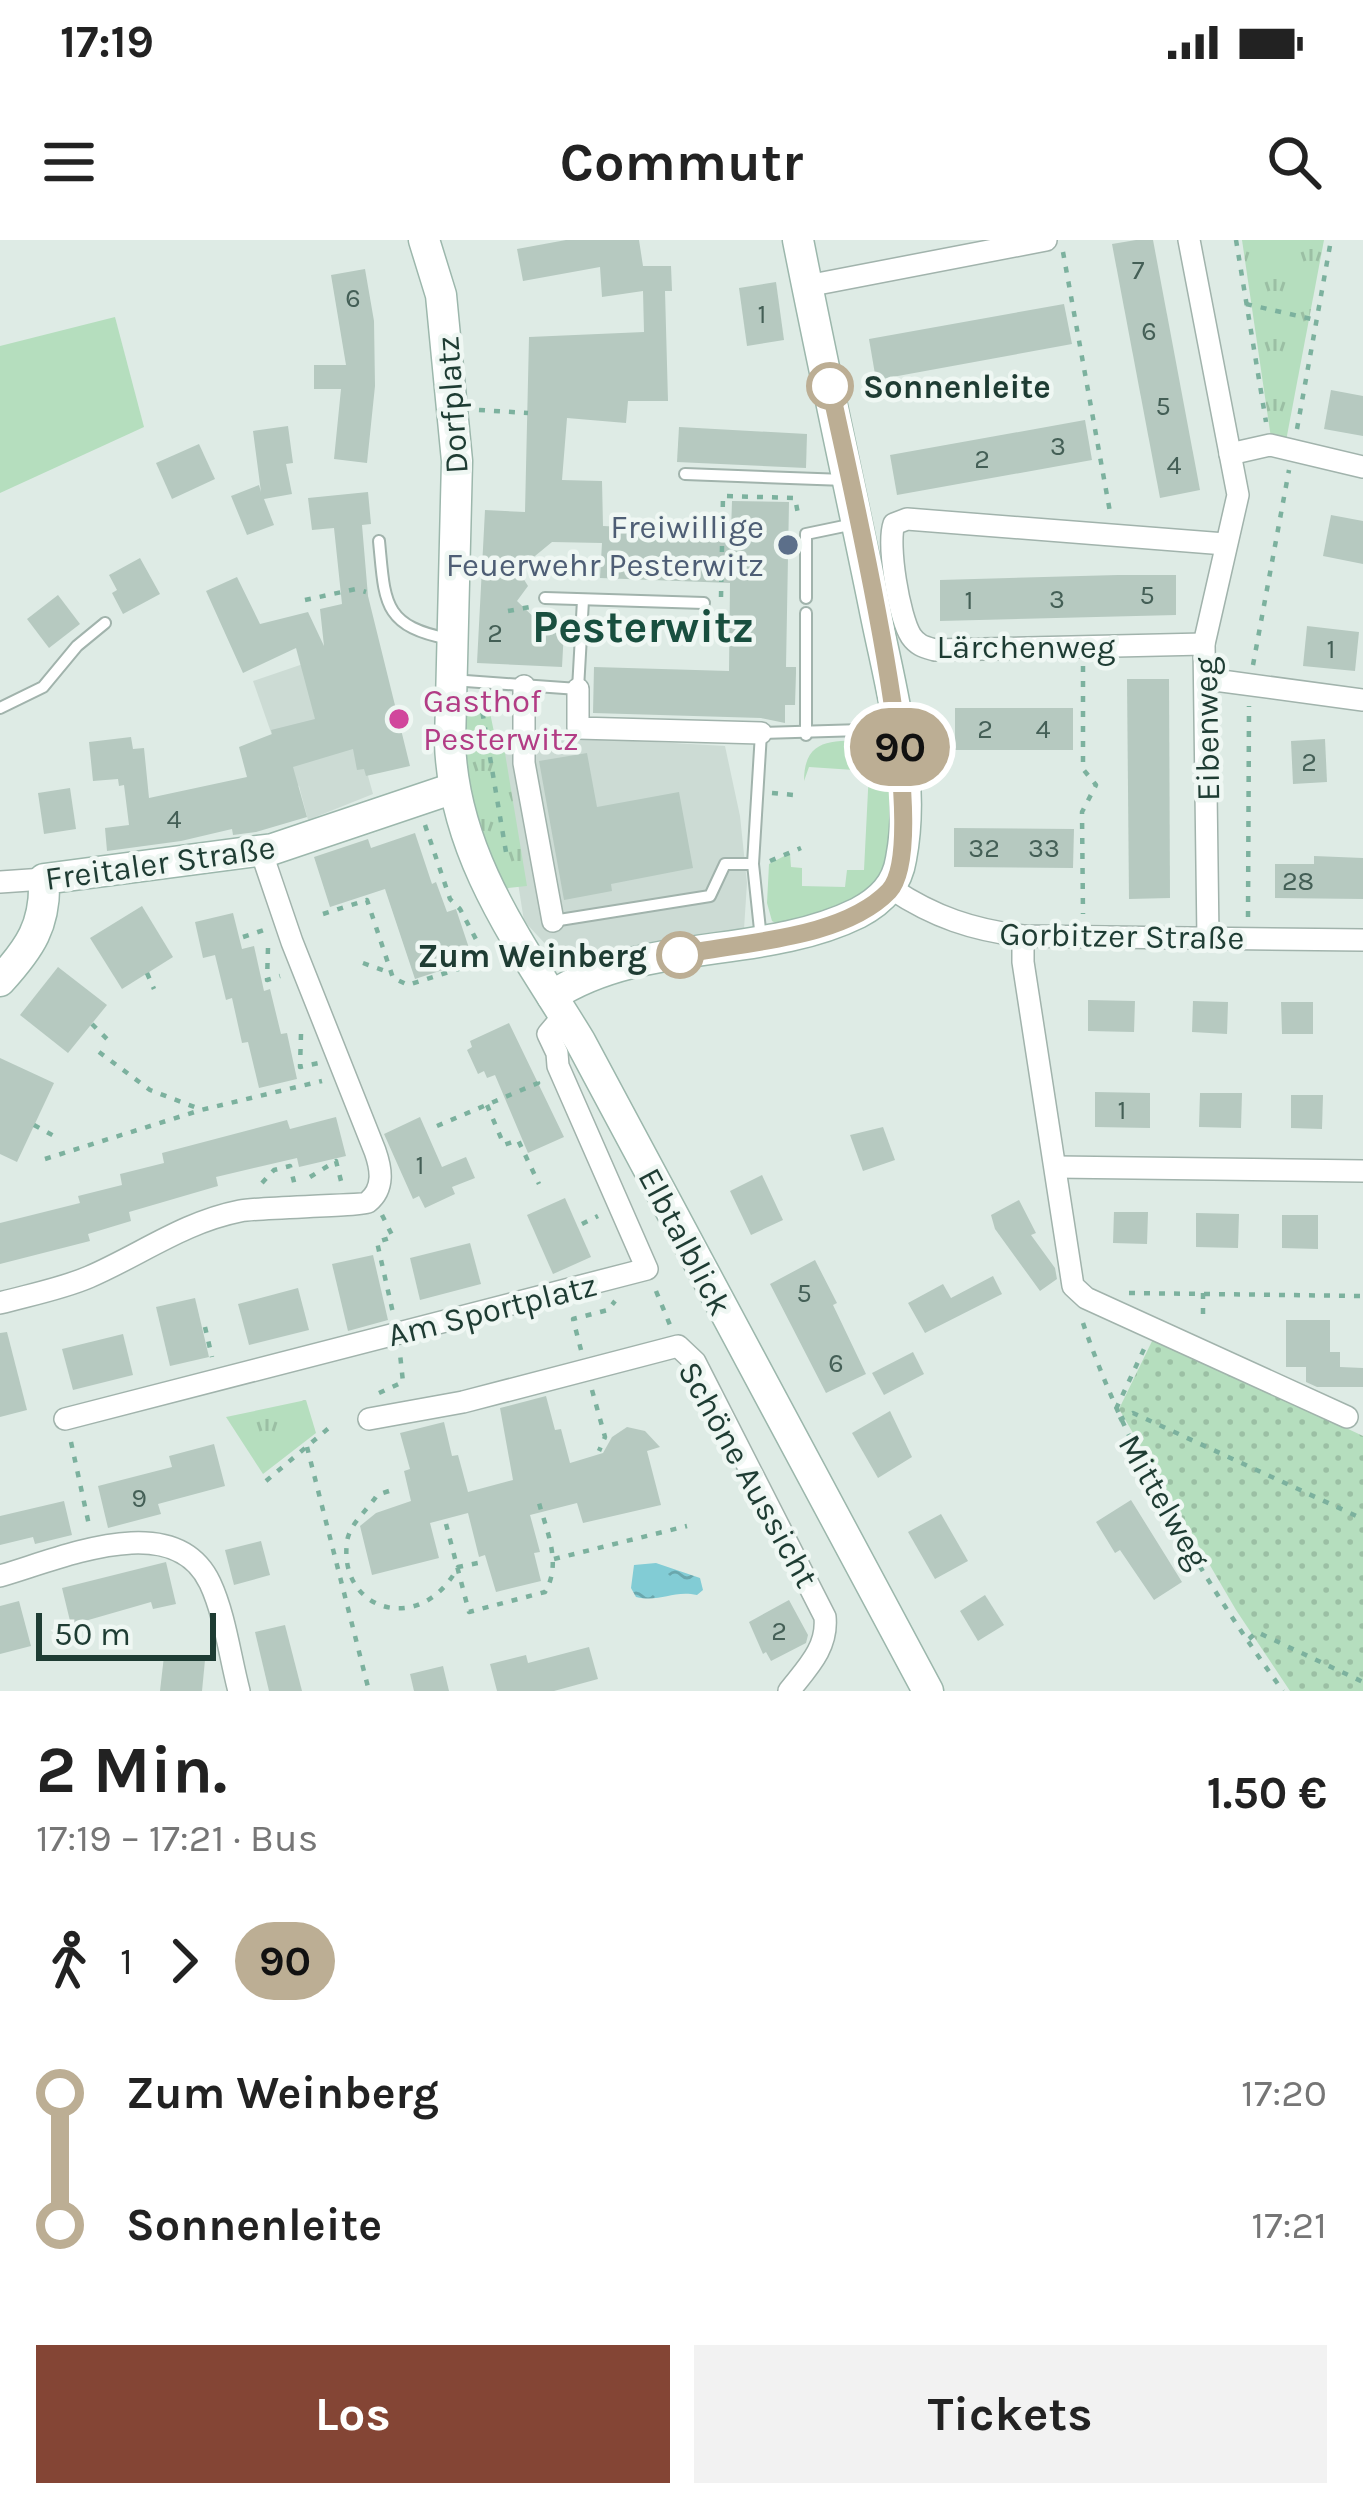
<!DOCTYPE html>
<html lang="de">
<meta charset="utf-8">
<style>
:root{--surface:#fff;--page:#f2f2f2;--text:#222;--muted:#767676;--accent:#844535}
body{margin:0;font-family:Karla,sans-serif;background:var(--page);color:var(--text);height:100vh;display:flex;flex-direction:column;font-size:45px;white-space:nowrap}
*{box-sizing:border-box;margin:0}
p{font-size:39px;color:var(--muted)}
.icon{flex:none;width:66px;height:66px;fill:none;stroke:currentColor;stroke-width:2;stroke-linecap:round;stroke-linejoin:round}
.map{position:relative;height:1451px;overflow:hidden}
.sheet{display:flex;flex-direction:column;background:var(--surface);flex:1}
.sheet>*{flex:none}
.badge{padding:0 24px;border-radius:39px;font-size:42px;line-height:78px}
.scale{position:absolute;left:36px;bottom:30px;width:180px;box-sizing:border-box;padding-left:12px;border:6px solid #1e3c33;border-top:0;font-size:33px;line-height:42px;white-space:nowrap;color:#1e3c33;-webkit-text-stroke:9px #eff7f3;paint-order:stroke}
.map>.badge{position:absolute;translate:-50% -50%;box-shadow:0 0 0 6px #fff}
.legs{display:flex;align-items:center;gap:18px;height:132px;padding:0 36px;font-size:39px}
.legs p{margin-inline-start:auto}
.overview{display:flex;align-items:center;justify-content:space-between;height:204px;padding:0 36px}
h1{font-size:66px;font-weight:700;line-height:90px}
.button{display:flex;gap:24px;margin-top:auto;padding:24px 36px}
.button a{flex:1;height:138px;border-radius:0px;background:var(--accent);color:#fff;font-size:48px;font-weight:700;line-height:138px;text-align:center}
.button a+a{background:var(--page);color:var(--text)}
ul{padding:0 36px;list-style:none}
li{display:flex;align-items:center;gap:42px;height:132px;font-size:45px}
li i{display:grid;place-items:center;width:18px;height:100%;margin:0 15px;background:currentColor}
li i::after{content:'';width:30px;height:30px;margin:-15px;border:9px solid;border-radius:50%;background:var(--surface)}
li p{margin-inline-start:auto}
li:first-child i{background:linear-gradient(#0000 50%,currentColor 0)}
li:last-child i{background:linear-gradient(currentColor 50%,#0000 0)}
.status{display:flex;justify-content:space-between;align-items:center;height:84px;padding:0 60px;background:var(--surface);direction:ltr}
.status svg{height:33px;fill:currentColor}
header{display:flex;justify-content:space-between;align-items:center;height:156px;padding:0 36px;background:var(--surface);font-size:54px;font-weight:700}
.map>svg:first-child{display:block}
.built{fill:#ccdbd4}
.grass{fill:#b5debe}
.park{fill:url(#park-tufts)}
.garden{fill:url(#garden-dots)}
.water{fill:url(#water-ripples)}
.building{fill:#b6c9c0}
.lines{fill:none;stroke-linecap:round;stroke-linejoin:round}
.lane-casing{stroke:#a1b3ac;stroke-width:14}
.street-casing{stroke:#a1b3ac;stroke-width:24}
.secondary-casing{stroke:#9cb7ac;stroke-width:33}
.path{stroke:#7cb19e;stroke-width:4.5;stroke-dasharray:6 9;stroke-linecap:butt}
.lane{stroke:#fff;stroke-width:10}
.street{stroke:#fff;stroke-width:21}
.secondary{stroke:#fff;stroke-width:30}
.line-1-casing{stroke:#fff;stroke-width:27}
.line-1{stroke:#bcae94;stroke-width:18}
.stop-1-dot{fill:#fff;stroke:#bcae94;stroke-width:6}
.service-dot{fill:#5c6f8a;stroke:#eff7f3;stroke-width:4.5}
.hotel-dot{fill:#d1479c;stroke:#eff7f3;stroke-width:4.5}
.labels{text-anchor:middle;stroke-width:9;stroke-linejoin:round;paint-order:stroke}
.number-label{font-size:27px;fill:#445f56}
.stop-label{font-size:33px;font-weight:bold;fill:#1e3c33;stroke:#eff7f3;text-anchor:start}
.street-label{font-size:33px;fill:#1e3c33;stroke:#eff7f3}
.service-label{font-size:33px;fill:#4e5e75;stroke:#eff7f3;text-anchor:end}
.hotel-label{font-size:33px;fill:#b23c85;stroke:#eff7f3;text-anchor:start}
.district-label{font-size:45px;font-weight:bold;fill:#194f3f;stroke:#eff7f3}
</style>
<div class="status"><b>17:19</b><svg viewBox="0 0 49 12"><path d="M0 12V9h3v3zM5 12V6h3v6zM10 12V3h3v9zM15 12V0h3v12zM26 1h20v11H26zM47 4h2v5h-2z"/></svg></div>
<header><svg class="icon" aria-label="menu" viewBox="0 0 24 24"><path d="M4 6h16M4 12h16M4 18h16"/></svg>Commutr<svg class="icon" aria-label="search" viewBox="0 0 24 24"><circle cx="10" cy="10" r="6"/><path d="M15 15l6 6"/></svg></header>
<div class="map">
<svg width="1363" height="1451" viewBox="0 0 1363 1451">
<defs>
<pattern id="park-tufts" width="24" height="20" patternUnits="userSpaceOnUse" patternTransform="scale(3)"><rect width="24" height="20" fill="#b5debe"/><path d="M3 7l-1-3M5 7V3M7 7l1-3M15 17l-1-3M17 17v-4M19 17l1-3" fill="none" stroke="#9bbfa4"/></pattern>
<pattern id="garden-dots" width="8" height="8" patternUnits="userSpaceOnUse" patternTransform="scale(3)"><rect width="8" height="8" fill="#b5debe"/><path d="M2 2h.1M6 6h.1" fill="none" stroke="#9bbfa4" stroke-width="1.8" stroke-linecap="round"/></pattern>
<pattern id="water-ripples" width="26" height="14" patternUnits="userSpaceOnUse" patternTransform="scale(3)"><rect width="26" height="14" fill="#82ccd5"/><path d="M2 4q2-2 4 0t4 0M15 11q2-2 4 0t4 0" fill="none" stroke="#6aa7ad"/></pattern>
</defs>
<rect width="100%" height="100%" fill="#deebe5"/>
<g class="built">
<path d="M306,423L350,471L373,554L308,580L299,546L288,541L253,441Z"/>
<path d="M516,494L725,506L740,576L747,643L744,689L591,721L576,712L550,709L524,681L495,497Z"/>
</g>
<g class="grass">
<path d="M115,77L144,187L0,253V106Z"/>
<path d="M873,500L890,506L889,609C881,667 826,672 779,685L772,681L767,663L769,624L790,613L791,627L802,628V646L845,647L847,630H864L869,531L809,527L804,541C804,494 838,502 873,500Z"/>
</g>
<g class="park">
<path d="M1242,0H1324L1286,201L1271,198Z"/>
<path d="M486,453L495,497L516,494L518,510L505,513L527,646L500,649L467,545L460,474L468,459Z"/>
<path d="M306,1160L316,1193L263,1234L226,1177Z"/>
</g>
<path class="garden" d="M1154,1097L1363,1196V1451H1290L1236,1370L1119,1169Z"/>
<path class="water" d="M656,1323L700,1338L703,1350L697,1355C672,1350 660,1363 636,1357L631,1348L634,1325Z"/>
<g class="building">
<path d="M566,0H639L643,26H671L672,51H665L668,161H628L626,183L567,178L562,240L602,241L603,286L731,292L732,261L789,262L786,427H796V433L795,465H785V483L761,478L593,473L594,427L729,431L730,343L600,338L602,303L552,302L518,330L528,346L517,361L546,389L564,390L562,427L477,423L485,270L525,272L529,97L644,92L643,51L602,57L600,27L523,41L517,9Z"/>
<path d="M1136,0H1153L1200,250L1160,258L1112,4Z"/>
<path d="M365,29L374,81L375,146L367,223L334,219L341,149H314V125H346L331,35Z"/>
<path d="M776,42L784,100L747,106L739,48Z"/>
<path d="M1064,64L1072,104L876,140L869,99Z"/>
<path d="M1331,150L1363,156V196L1324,189Z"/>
<path d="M1085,180L1092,220L897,255L890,215Z"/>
<path d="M288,186L293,223L286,224L292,254L264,259L274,285L247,295L231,256L259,245L261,252L253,191Z"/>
<path d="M679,187L807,194L806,228L677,222Z"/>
<path d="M199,204L215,239L172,259L156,223Z"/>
<path d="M368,252L371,284L362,285L368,356L410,526L366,536L364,529L357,530L353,509L293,527L307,577L256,592L233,595L232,589L181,601L107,611L105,588L129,585L124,545L119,546L118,539L93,541L89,502L131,497L133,509L144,508L149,558L247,537L239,507L272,494L271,490L315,479L296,408L243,433L206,351L237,337L260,384L308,372L324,406L320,369L342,364L334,288L312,290L308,258Z"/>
<path d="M1331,275L1363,281V324L1323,316Z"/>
<path d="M140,318L160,354L123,374L112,353L117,350L109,335Z"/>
<path d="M1118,335H1176V375L940,381V340Z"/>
<path d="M58,355L80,384L49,408L27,379Z"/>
<path d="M1307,386L1359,392L1355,431L1303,426Z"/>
<path d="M1127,439H1169L1170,658L1129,659Z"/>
<rect x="955" y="468" width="118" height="42"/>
<path d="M1325,499L1327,542L1293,544L1291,501Z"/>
<path d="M587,513L597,567L679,552L693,628L611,644L612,651L564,660L539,521Z"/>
<path d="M70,548L76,589L44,594L38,553Z"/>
<path d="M954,588L1074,589L1073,628L954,627Z"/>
<path d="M415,593L432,644L436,642L447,672L456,669L470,711L455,716L458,725L415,739L385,649L330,667L314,617L368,599L371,608Z"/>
<path d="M1314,616L1363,618V659L1275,658V624H1314Z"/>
<path d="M142,666L173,717L122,749L90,698Z"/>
<path d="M233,673L242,709L254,706L264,751L270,749L281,794L287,793L297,839L259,848L248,802L242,803L232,758L226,760L215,715L203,718L195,682Z"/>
<path d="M58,727L107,765L68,813L20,775Z"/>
<path d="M1088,760L1135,761L1134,792L1088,791Z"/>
<path d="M1193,761L1228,762L1227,794L1192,792Z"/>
<path d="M1281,762H1313V794H1282Z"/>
<path d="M509,783L564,897L528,913L495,835L487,838L484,831L478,834L467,810L472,807L470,801Z"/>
<path d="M0,818L54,843L17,922L0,914Z"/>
<path d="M1095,852L1150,853V888L1095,887Z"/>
<path d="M1200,853H1242L1241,888L1199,887Z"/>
<path d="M1291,855H1323L1322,889L1291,888Z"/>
<path d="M336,877L346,916L299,927L297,918L216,937L218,946L129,972L131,981L88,994L90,1001L0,1024V983L80,963L78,956L122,945L120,934L164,923L162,913L287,880L290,889Z"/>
<path d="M420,877L442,927L466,917L475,938L452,947L455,954L425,968L419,956L413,959L384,894Z"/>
<path d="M883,887L895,920L863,931L850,895Z"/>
<path d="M762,935L783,980L751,995L730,951Z"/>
<path d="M565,958L591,1017L553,1034L527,975Z"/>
<path d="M1019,960L1036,993L1031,995L1055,1028L1057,1039L1040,1051L995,989L991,975Z"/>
<path d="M1114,972H1148L1147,1004L1113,1003Z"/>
<path d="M1196,973L1239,974L1238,1008L1196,1007Z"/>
<path d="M1282,975H1318V1009L1282,1008Z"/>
<path d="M470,1003L481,1044L420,1060L410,1018Z"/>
<path d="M373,1015L388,1080L348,1091L332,1024Z"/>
<path d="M815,1020L837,1063L833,1065L866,1134L826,1153L770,1044Z"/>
<path d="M993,1036L1002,1054L925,1093L908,1063L943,1044L951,1058Z"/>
<path d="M298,1048L309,1090L249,1105L238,1064Z"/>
<path d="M195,1058L209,1117L170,1126L156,1067Z"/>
<path d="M1286,1080H1330V1112H1340V1127L1363,1128V1147H1317L1306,1142V1127H1286Z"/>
<path d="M7,1092L27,1170L0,1177V1093Z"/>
<path d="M123,1094L133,1135L73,1150L62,1109Z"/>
<path d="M913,1112L924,1134L884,1155L872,1133Z"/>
<path d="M546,1156L555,1190L561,1189L570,1223L603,1213L612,1197L627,1187L645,1191L660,1207L647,1211L661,1265L583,1283L577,1263L530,1275L540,1312L534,1313L541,1341L496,1352L485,1315L479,1317L468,1273L430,1283L439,1318L372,1335L360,1286L376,1273L411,1261L404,1231L410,1229L400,1193L444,1182L452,1216L458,1215L468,1252L513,1240L500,1168Z"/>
<path d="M890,1171L912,1217L878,1238L852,1193Z"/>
<path d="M214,1204L225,1246L158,1264L161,1274L108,1288L98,1246L172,1227L169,1216Z"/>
<path d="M1131,1260L1182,1342L1154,1360L1120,1310L1115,1313L1096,1282Z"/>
<path d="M64,1261L72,1295L35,1304L33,1297L0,1305V1276Z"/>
<path d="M941,1274L968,1321L935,1339L908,1292Z"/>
<path d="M261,1301L270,1335L234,1345L225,1310Z"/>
<path d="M166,1322L176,1364L153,1369L151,1362L71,1385L62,1348Z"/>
<path d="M985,1355L1004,1385L978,1401L960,1371Z"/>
<path d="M789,1360L808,1395L806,1403L771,1421L766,1412L763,1414L749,1382Z"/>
<path d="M19,1361L31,1406L0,1414V1366Z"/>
<path d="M285,1385L302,1451H269L255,1392Z"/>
<path d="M589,1407L598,1439L554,1451H497L490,1424L526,1415L528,1423Z"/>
<path d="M164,1416L205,1420L202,1451H160Z"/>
<path d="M443,1426L449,1451H414L410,1434Z"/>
</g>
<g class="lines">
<g class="lane-casing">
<g id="lane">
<path d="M685,234L845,240"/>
<path d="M379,301C385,362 382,386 449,399"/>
<path d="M545,358L704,363"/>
<path d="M806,358V294L854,284"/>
<path d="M806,373V495"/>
<path d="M452,440L578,449L583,360"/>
<path d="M0,468L43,447L77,406L105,383"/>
<path d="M753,624L761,699"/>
<path d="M553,681L710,656L725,624H753L761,493L895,489"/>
</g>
</g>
<g class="street-casing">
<g id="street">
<path d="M1189,0L1238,255L1204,404L1208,698"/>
<path d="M807,46L1046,0"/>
<path d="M1230,214L1270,205L1363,227"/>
<path d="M1204,404L935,410C925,407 918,406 911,396C899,377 887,304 894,284L907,279L1225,304"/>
<path d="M1207,439L1363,460"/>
<path d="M524,446V523L553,681"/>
<path d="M578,449V488L761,493"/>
<path d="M0,642L44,639"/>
<path d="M892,649C934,677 973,690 1023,696L1363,700"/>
<path d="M1023,696V722L1073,1046L1086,1058L1347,1177"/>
<path d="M1056,927L1363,931"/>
<path d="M0,1063C29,1055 61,1049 89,1037C140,1015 184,982 240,971C262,967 362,966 368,962C385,948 381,928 375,911L292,702L261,611"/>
<path d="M65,1179L647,1029L558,826L557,813L548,794L564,775"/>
<path d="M369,1179L463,1162L678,1106L695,1122L825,1377C828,1408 807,1428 789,1451"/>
<path d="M0,1336C60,1319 174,1267 210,1343C225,1375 230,1417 239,1451"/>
</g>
</g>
<g class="secondary-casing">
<g id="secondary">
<path d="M424,0L441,55L457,221L450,503C454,618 522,706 580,801L928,1451"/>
<path d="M0,741C30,708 46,685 44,639L273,609L454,548"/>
<path d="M552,756C642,697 763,720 858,673C881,661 897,645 901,619C917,536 890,447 874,366C849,244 822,122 798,0"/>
</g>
</g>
<g class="path">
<path d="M1236,0L1266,182"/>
<path d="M1063,12L1110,272"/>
<path d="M1246,64L1316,80"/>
<path d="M479,170L528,173"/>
<path d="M1297,189L1331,0"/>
<path d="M721,357L723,256L795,258L799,279"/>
<path d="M305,360L356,349L366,352"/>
<path d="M508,371L530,367"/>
<path d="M1253,425L1289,230"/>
<path d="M1083,426V529L1096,545L1082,572L1083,674"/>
<path d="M480,458L507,618"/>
<path d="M772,553L794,555"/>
<path d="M425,585L450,659L460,669L487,720"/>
<path d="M770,621L801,608"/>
<path d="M323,674L367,660L393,738L408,745L487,720L496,721"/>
<path d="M1248,677L1249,466"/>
<path d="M243,697L267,689"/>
<path d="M268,708L267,740L280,736"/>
<path d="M363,723L391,733"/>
<path d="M147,733L154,749"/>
<path d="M92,784L109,801"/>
<path d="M301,794L300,827L319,823"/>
<path d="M99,812L150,850L197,868"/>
<path d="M487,865L504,905L518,900L539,944"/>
<path d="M34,885L54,896"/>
<path d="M437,886L538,843L535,837"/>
<path d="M45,919L201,870L322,841"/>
<path d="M310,937L336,921L342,945"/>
<path d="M262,943L274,930L290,926L295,946"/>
<path d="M382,975L393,997L377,1002L393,1073"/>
<path d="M582,984L598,976"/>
<path d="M656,1051L670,1085"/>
<path d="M1129,1053L1363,1056"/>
<path d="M1203,1053V1082"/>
<path d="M1083,1083C1128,1214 1202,1339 1283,1451"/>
<path d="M205,1087L212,1117"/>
<path d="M581,1110L573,1079L608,1070L615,1061"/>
<path d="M592,1150L605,1197L599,1211"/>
<path d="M379,1153L403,1142L400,1114"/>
<path d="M1116,1169L1144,1109"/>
<path d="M1119,1180L1133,1173L1363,1279"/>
<path d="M71,1202L89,1285"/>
<path d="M307,1207L369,1451"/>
<path d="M266,1241L330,1187"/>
<path d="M389,1251L377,1255C368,1270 349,1284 347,1302C338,1371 421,1397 458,1327L478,1323"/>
<path d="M446,1284L469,1372L545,1352C562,1324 547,1292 539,1263"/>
<path d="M554,1319L687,1286"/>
<path d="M1249,1399L1257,1392L1363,1442"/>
</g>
<use href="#lane" class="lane"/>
<use href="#street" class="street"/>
<use href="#secondary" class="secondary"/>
</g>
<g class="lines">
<g class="line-1-casing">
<path id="line-1" d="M680,715C742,702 843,699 889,651C938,598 846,227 830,146"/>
</g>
<use href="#line-1" class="line-1"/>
</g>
<g class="stop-1-dot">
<circle cx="830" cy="146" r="21"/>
<circle cx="680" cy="715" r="21"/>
</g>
<circle class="service-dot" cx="788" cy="305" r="12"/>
<circle class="hotel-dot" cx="399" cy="479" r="12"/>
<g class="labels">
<g class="number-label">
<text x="1138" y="39">7</text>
<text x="353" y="67">6</text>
<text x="762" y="83">1</text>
<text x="1149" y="100">6</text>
<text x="1163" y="175">5</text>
<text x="1058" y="215">3</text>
<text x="982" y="228">2</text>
<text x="1174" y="234">4</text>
<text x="1147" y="364">5</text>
<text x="1057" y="368">3</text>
<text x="969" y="369">1</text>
<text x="495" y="402">2</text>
<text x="1331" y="418">1</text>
<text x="985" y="498">2</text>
<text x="1043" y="498">4</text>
<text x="1309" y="531">2</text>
<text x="174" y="588">4</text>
<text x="984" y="617">32</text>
<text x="1044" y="617">33</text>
<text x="1298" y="650">28</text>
<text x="1122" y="879">1</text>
<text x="420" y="934">1</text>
<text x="804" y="1062">5</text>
<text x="836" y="1132">6</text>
<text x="139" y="1267">9</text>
<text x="779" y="1400">2</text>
</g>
<g class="stop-label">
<text x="863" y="158">Sonnenleite</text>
<text x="647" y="727" text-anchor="end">Zum Weinberg</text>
</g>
<g class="street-label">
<text transform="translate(451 165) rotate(-94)" y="12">Dorfplatz</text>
<text x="1026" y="418">Lärchenweg</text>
<text transform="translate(1206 489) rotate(-91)" y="12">Eibenweg</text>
<text transform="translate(160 622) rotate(-8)" y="12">Freitaler Straße</text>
<text transform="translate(1122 695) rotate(1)" y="12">Gorbitzer Straße</text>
<text transform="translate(686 1001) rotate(62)" y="12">Elbtalblick</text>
<text transform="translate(492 1069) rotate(-14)" y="12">Am Sportplatz</text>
<text transform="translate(749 1234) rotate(61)" y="12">Schöne Aussicht</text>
<text transform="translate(1165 1261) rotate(60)" y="12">Mittelweg</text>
</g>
<g class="service-label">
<text x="764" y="298">Freiwillige<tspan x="764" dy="38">Feuerwehr Pesterwitz</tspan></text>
</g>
<g class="hotel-label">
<text x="423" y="472">Gasthof<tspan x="423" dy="38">Pesterwitz</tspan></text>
</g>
<g class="district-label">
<text x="643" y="402">Pesterwitz</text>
</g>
</g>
</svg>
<div class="scale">50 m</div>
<b class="badge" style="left:900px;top:507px;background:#bcae94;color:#111">90</b>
</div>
<section class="sheet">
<div class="overview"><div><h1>2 Min.</h1><p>17:19 – 17:21 · Bus</p></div><b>1.50 €</b></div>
<div class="legs"><svg class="icon" aria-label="walk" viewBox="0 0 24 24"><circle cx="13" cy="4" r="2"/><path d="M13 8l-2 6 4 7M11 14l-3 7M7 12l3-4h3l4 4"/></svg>1<svg class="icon" aria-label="forward" viewBox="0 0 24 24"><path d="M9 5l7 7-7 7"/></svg><b class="badge" style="background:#bcae94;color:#111">90</b></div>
<ul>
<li><i style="color:#bcae94"></i><b>Zum Weinberg</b><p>17:20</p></li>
<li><i style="color:#bcae94"></i><b>Sonnenleite</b><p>17:21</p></li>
</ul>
<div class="button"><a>Los</a><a>Tickets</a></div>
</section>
